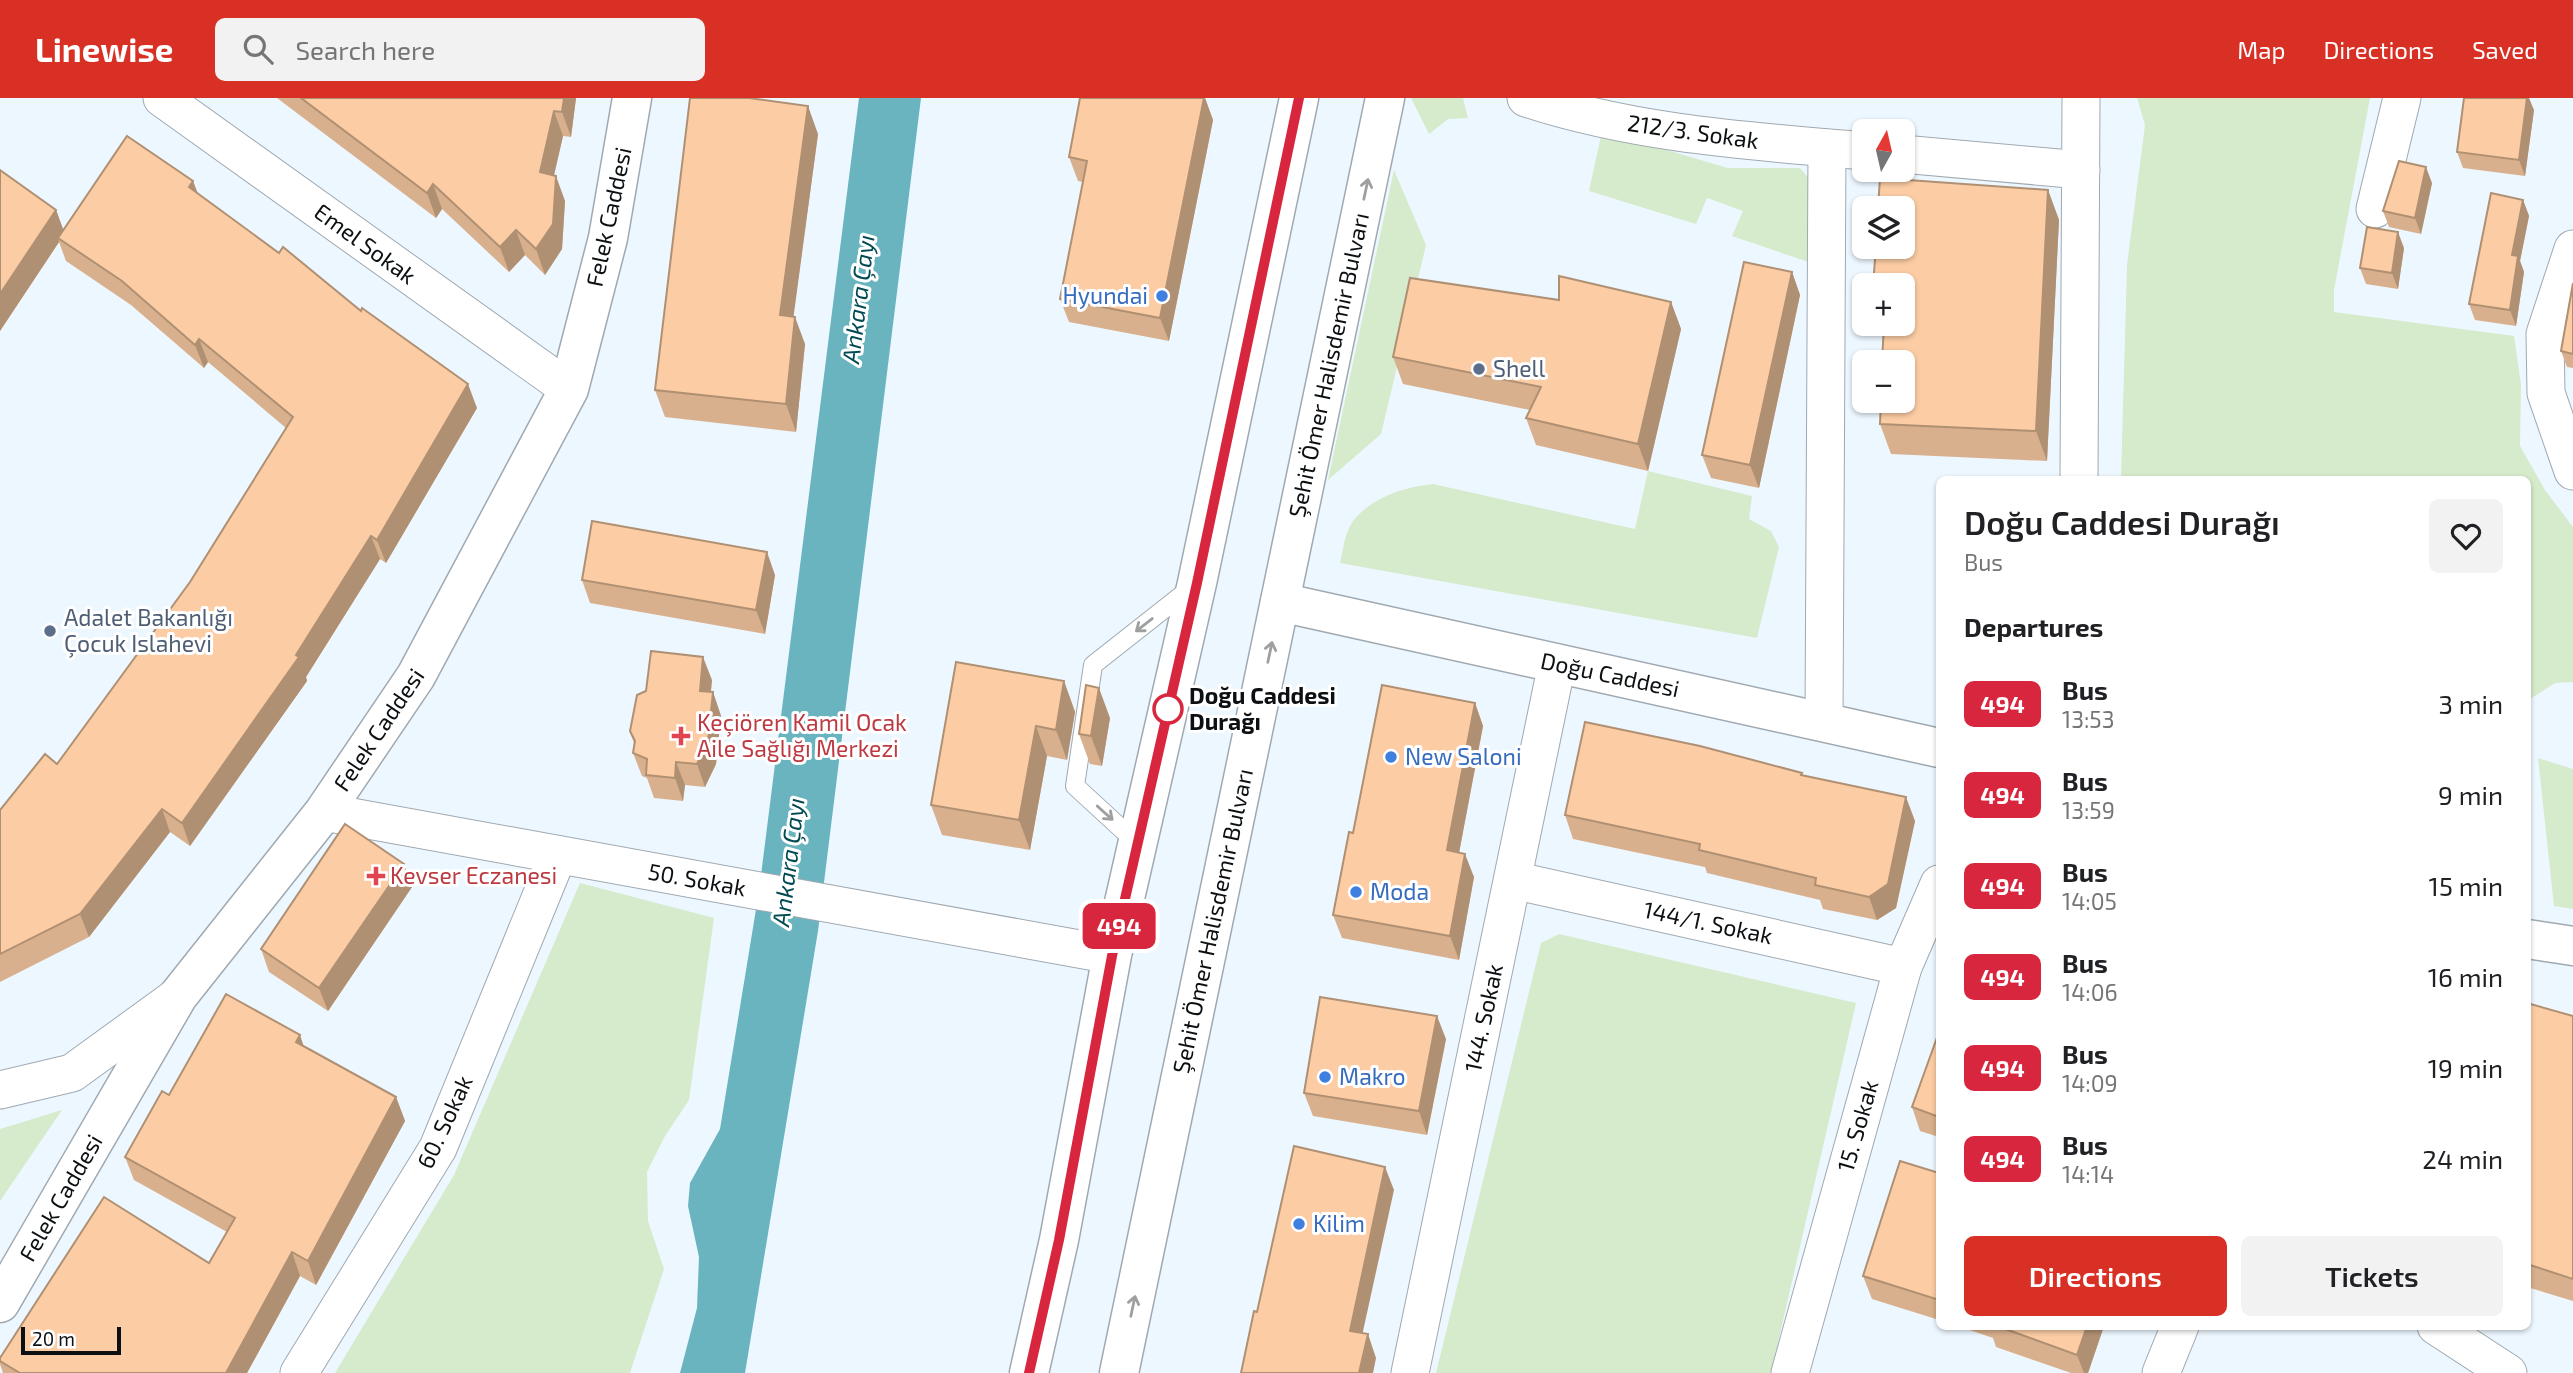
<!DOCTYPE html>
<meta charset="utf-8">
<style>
:root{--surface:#fff;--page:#f2f2f2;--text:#202124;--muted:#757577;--accent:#d93025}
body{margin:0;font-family:"Exo 2",sans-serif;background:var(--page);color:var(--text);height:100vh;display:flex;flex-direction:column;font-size:26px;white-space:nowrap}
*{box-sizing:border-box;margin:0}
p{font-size:23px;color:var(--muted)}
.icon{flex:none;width:38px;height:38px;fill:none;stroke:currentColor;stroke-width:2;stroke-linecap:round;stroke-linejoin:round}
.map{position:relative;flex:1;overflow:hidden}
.side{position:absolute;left:1936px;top:378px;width:595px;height:854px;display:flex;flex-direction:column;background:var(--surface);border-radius:10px;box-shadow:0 2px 5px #0004}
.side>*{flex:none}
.badge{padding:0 14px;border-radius:10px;font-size:24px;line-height:46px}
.needle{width:46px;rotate:8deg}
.buttons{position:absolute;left:1852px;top:21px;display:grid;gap:14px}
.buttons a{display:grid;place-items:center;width:63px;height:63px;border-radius:10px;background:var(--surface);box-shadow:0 2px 5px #0004;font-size:35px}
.scale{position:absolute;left:21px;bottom:18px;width:100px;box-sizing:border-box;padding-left:7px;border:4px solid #0c1012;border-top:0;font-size:19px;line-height:24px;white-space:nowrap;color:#0c1012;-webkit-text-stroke:5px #fff;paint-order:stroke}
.map>.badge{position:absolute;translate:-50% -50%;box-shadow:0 0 0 4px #fff}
h2{padding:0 28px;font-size:26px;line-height:63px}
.round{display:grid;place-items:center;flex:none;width:74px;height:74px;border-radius:10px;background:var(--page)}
.headline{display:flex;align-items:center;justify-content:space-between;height:119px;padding:0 28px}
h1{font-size:33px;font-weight:600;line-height:52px}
.cta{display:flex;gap:14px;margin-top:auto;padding:14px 28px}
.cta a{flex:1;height:80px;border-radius:10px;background:var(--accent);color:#fff;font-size:28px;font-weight:600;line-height:80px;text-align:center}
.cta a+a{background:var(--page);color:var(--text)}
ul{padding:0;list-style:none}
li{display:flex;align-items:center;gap:21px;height:91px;padding:0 28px}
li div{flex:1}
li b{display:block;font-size:26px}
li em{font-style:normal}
li .badge{min-width:77px;font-weight:700;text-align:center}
header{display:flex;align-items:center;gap:42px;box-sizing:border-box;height:98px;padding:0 35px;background:var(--accent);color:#fff}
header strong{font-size:33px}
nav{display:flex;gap:38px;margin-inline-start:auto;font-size:24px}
.search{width:490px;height:63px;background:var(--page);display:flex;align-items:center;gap:18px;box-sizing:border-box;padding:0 24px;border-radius:10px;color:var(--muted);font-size:26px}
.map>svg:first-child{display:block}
.green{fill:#d6ebcb}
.water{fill:#69b4bf}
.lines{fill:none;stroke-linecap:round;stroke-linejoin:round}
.lane-casing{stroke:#a0a9b0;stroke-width:20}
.street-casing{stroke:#a0a9b0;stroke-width:39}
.secondary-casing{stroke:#a0a9b0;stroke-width:41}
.highway-casing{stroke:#a0a9b0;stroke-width:41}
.lane{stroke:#fff;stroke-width:18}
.street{stroke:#fff;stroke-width:37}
.secondary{stroke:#fff;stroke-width:38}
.highway{stroke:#fff;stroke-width:38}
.wall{fill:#d9b08d}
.shaded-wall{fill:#b09073}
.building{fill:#fccda4;stroke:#b09073;stroke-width:2}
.oneway{stroke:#9e9fa0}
.line-casing{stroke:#fff;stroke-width:16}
.line{stroke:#d7263d;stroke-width:10}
.shop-dot{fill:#3f7fe0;stroke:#fff;stroke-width:2.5}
.service-dot{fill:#5c6f8a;stroke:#fff;stroke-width:2.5}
.stop-dot{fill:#fff;stroke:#d7263d;stroke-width:3.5}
.health-dot{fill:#e0444e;stroke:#fff;stroke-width:2.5}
.labels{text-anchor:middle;stroke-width:6;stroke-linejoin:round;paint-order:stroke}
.street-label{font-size:23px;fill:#0c1012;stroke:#fff}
.shop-label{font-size:23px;fill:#366cbe;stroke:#fff;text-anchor:start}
.service-label{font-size:23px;fill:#4e5e75;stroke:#fff;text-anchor:start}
.stop-label{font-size:23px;font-weight:bold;fill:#0c1012;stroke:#fff;text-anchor:start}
.health-label{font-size:23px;fill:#be3a42;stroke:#fff;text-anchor:start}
.water-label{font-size:24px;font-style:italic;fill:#024a52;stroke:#fff}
</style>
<header>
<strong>Linewise</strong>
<div class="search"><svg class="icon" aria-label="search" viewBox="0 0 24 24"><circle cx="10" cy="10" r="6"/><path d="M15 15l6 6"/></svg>Search here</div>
<nav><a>Map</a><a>Directions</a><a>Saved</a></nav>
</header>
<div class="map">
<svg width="2573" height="1275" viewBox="0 0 2573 1275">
<rect width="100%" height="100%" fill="#edf7ff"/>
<g class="green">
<path d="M1411,0H1463L1468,20L1448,21L1429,36Z"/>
<path d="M2137,0H2370L2334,192V214L2514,238L2521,287L2520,348L2545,392L2573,429V584L2555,585L2527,603V382L2121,381L2127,167L2145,27Z"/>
<path d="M1602,33L1728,70H1800L1817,90L1820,168L1732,138L1743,113L1707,100L1696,126L1589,93Z"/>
<path d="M1394,72L1426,147L1381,336L1328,382Z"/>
<path d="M1648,373L1752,398L1749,421L1771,433L1779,449L1757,540L1340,465C1343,452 1345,434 1353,423C1372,399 1405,389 1433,386L1635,431Z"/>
<path d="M2538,660L2573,671V811L2554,808Z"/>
<path d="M580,785L714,820L689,1002L665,1038L647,1074L648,1123L664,1171L630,1275H335L454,1077Z"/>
<path d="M1559,836L1856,905L1771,1275H1436L1541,845Z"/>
<path d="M62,1012L0,1103V1031Z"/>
</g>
<path class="water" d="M859,0H921L818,833L745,1275H680L697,1210L699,1159L688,1108L690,1085L720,1031L759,793Z"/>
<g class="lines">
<g class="lane-casing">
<path id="lane" d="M1137,745L1075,688L1093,567L1192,489"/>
</g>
<g class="street-casing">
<g id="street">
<path d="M162,0L569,291"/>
<path d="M1526,0C1635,36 1750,43 1864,53"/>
<path d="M1902,56L2081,72"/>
<path d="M2375,111L2402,0"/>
<path d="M2573,151L2545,236L2546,295L2573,373"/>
<path d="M2079,382L2081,0"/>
<path d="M1824,623L1827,50"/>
<path d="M324,714L1112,857"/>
<path d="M1513,782L1903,869"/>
<path d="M0,992L72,975L178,898"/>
<path d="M2436,1228L2508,1275"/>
<path d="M299,1275L438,1050L558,757"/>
<path d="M1410,1275L1557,566"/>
<path d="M1790,1275L1903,869L1939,786"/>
<path d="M2161,1275L2180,1228"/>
</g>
</g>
<g class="secondary-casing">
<g id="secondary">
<path d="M1280,504L1939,650"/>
<path d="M2527,841L2573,848"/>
<path d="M0,1205L178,898L324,714L416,578L569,291L608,140L632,0"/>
</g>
</g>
<g class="highway-casing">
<g id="highway">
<path d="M1029,1275L1059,1142L1112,857L1197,485L1299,0"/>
<path d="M1119,1275L1385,0"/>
</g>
</g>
<use href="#lane" class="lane"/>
<use href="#street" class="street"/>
<use href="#secondary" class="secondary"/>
<use href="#highway" class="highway"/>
</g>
<g class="wall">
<path d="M277,0H576L571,39L563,38L554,77L565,103L562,151L545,177L525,157L509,174L442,111L436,120Z"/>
<path d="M1080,0H1205L1213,22L1169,243L1069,224L1060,201L1083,84L1078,83L1069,59Z"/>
<path d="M2534,12L2525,78L2463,70L2457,54Z"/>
<path d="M818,36L793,219L805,246L796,334L665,319L655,292Z"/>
<path d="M0,72L56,112L63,132L193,83L197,95L477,310L386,465L380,461L306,579L307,583L190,748L170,734L89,839L0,884V712L57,666L190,484L286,330L208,264L204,270L131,207L66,163L59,144L0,233Z"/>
<path d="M2432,85L2421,136L2389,129L2383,113Z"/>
<path d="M2048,92L2059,122L2047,363L1891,356L1880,326Z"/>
<path d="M2523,102L2529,118L2520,163L2524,174L2516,228L2475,222L2469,206Z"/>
<path d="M2404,150L2398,191L2366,186L2360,170Z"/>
<path d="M1792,174L1800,197L1759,390L1711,380L1702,357Z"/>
<path d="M2573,185V270L2567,269L2561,253Z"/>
<path d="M1559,202L1671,204L1681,231L1648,373L1536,347L1526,320L1530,312L1403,286L1393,259Z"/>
<path d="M775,477L765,536L590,505L582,482Z"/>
<path d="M712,582L711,594H713L721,618L716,666L705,689L685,687L683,703L654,700L647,680L642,678L633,655L634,645L630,633Z"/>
<path d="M1064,583L1075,614L1067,662L1047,658L1030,752L942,737L931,707Z"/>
<path d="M1475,605L1483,628L1459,755L1474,779L1459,862L1342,840L1333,817L1353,735Z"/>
<path d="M1110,620L1102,668L1090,666L1079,636Z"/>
<path d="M1802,675L1803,677L1915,723L1896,810L1877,822L1823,811L1820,802L1707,775L1705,769L1573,741L1565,717Z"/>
<path d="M404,766L412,789L328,913L269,874L261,851Z"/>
<path d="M2527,905L2573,918V1203L2527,1189Z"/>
<path d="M1939,934V1039L1920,1033L1912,1009Z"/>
<path d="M1446,941L1427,1037L1313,1018L1304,995Z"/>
<path d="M304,948L396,999L405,1023L316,1187L300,1178L247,1275H3L0,1266V1260L209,1165L227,1134L134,1082L125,1059L169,997Z"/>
<path d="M1939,1075V1222L1872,1201L1863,1178Z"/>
<path d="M1958,1228H2104L2088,1275H2071L1996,1249L1993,1240Z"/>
</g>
<g class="shaded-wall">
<path d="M564,0H576L571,39L562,14Z"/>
<path d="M1204,0H1205L1213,22L1169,243L1160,220Z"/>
<path d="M2527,0H2529L2534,12L2525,78L2519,62Z"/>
<path d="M808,8L818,36L790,245L780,217Z"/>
<path d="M554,13L563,38L549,99L540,74Z"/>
<path d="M2426,69L2432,85L2421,136L2415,120Z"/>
<path d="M556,78L565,103L562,151L545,177L536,151Z"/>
<path d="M193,83L202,106L189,89Z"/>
<path d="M433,86L442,111L436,120L427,95Z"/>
<path d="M2048,92L2059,122L2047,363L2036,333Z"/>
<path d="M2523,102L2529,118L2520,163L2524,174L2516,228L2510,212L2512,157Z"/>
<path d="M56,112L65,136L58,140L59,144L0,233V196Z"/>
<path d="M516,132L525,157L509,174L500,149Z"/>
<path d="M2398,134L2404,150L2398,191L2392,175Z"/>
<path d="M1792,174L1800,197L1759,390L1750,367Z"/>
<path d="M1671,204L1681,231L1648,373L1638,346Z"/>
<path d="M795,219L805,246L796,334L786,306Z"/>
<path d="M199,241L208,264L204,270L195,247Z"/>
<path d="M468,286L477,310L386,465L377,442Z"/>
<path d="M371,438L380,461L306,579L307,583L190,748L182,725L296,557Z"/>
<path d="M767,454L775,477L765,536L756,512Z"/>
<path d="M703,559L712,582L708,616L700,593Z"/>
<path d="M1064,583L1075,614L1067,662L1056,632Z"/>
<path d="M1099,590L1110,620L1102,668L1091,638Z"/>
<path d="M713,594L721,618L716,666L705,689L697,666Z"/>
<path d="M1475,605L1483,628L1455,776L1447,752Z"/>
<path d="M1036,628L1047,658L1030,752L1019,722Z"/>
<path d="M676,664L685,687L683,703L675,680Z"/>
<path d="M1906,699L1915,723L1896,810L1877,822L1869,799Z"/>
<path d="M162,711L170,734L89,839L80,816Z"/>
<path d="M1465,756L1474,779L1459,862L1450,838Z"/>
<path d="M404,766L412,789L328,913L319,890Z"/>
<path d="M1437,918L1446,941L1427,1037L1419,1013Z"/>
<path d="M300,937L308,961L296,944Z"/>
<path d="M396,999L405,1023L316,1187L308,1163Z"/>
<path d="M1385,1069L1394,1092L1358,1256L1350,1233Z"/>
<path d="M292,1154L300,1178L247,1275H226Z"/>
<path d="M2087,1228H2104L2088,1275H2084L2077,1257Z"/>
<path d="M1368,1236L1376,1260L1373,1275H1359Z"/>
</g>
<g class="building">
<path d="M301,0H564L562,14L554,13L540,74L556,78L553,126L536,151L516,132L500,149L433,86L427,95Z"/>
<path d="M690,0H749L808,8L780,217L795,219L786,306L655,292Z"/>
<path d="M1080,0H1204L1160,220L1060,201L1087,63L1069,59Z"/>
<path d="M2464,0H2527L2519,62L2457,54Z"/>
<path d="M127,38L193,83L189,89L279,155L283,149L361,213L362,210L468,286L377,442L371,438L296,557L299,559L182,725L162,711L80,816L0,856V712L45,656L57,666L190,484L293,319L199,241L195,247L122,183L58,140Z"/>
<path d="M2399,63L2426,69L2415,120L2383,113Z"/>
<path d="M0,72L56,112L0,196Z"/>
<path d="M1880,80L2048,92L2036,333L1880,326L1881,303H1902V264H1882L1884,226H1902V187H1873L1876,149H1902V110H1878Z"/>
<path d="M2491,95L2523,102L2512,157L2518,158L2510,212L2469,206Z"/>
<path d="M2367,129L2398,134L2392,175L2360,170Z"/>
<path d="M1744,164L1792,174L1750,367L1702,357Z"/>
<path d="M1559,178L1671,204L1638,346L1526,320L1541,289L1393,259L1410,180L1559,202Z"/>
<path d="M2573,185V256L2561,253Z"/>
<path d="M592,423L767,454L756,512L582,482Z"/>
<path d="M651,553L703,559L700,593L713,594L708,643L697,666L676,664L675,680L646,677L647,661L633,655L635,643L630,633L637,597L646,593Z"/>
<path d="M956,564L1064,583L1056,632L1036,628L1019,722L931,707Z"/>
<path d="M1086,587L1099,590L1091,638L1079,636Z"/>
<path d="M1382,587L1475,605L1447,752L1465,756L1450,838L1333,817L1349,734L1353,735Z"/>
<path d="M1585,624L1700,648L1802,675L1801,677L1906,699L1888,786L1869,799L1815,787L1816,780L1699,752L1700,746L1565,717Z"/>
<path d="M345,726L404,766L319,890L261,851Z"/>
<path d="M226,896L300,937L296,944L396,999L308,1163L292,1154L226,1275H20L0,1263V1260L104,1099L209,1165L235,1120L125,1059L162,993L169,997Z"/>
<path d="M1320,899L1437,918L1419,1013L1304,995Z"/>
<path d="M2527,905L2573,918V1181L2527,1166Z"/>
<path d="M1939,934V1019L1912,1009Z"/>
<path d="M1294,1048L1385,1069L1350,1233L1368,1236L1359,1275H1241L1254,1213L1257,1214Z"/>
<path d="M1900,1063L1939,1075V1202L1863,1178Z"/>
<path d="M1997,1228H2087L2077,1257Z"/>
</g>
<defs><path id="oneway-shaft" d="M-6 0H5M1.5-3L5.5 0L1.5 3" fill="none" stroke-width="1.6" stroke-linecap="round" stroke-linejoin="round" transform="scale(1.75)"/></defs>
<g class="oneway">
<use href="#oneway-shaft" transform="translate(1366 91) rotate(-78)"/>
<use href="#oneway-shaft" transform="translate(1144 527) rotate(142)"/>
<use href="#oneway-shaft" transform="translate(1270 554) rotate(-78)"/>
<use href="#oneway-shaft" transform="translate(1105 715) rotate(42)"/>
<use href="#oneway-shaft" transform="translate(1133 1208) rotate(-78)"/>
</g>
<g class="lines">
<g class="line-casing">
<path id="line" d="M1029,1275L1059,1142L1112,858L1197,485L1299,0"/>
</g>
<use href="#line" class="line"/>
</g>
<g class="shop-dot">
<circle cx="1162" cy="198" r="7"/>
<circle cx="1391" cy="659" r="7"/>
<circle cx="1356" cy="794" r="7"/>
<circle cx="1325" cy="979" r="7"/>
<circle cx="1299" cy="1126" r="7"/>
</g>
<g class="service-dot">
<circle cx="1479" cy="271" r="7"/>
<circle cx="50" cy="533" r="7"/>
</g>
<circle class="stop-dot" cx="1168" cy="611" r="14"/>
<g class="health-dot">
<path d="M677.5 627.5h7v7h7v7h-7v7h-7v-7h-7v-7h7z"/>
<path d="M372.5 767.5h7v7h7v7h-7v7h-7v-7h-7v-7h7z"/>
</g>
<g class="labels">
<g class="street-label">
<text transform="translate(1693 34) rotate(8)" y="8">212/3. Sokak</text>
<text transform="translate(609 119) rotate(-78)" y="8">Felek Caddesi</text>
<text transform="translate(365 146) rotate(36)" y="8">Emel Sokak</text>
<text transform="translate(1329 267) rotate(-78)" y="8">Şehit Ömer Halisdemir Bulvarı</text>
<text transform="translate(1610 577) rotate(12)" y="8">Doğu Caddesi</text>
<text transform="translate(379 632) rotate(-56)" y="8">Felek Caddesi</text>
<text transform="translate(697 782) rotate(10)" y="8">50. Sokak</text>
<text transform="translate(1213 823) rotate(-78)" y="8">Şehit Ömer Halisdemir Bulvarı</text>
<text transform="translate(1708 825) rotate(12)" y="8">144/1. Sokak</text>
<text transform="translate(1484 920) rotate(-78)" y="8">144. Sokak</text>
<text transform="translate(445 1024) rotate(-65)" y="8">60. Sokak</text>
<text transform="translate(1858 1028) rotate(-74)" y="8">15. Sokak</text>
<text transform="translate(61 1100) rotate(-60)" y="8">Felek Caddesi</text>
</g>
<g class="shop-label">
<text x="1148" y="206" text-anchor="end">Hyundai</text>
<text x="1405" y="667">New Saloni</text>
<text x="1370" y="802">Moda</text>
<text x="1339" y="987">Makro</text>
<text x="1313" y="1134">Kilim</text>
</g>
<g class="service-label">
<text x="1493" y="279">Shell</text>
<text x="64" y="528">Adalet Bakanlığı<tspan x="64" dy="26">Çocuk Islahevi</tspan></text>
</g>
<g class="stop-label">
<text x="1189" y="606">Doğu Caddesi<tspan x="1189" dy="26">Durağı</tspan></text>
</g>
<g class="health-label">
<text x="697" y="633">Keçiören Kamil Ocak<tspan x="697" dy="26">Aile Sağlığı Merkezi</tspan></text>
<text x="390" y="786">Kevser Eczanesi</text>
</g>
<g class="water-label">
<text transform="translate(859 201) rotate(-83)" y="8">Ankara Çayı</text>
<text transform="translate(789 764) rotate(-83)" y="8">Ankara Çayı</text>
</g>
</g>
</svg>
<div class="buttons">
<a><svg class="needle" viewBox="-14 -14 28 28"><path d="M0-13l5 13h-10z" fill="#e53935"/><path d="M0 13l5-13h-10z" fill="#757577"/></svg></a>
<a><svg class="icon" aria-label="layers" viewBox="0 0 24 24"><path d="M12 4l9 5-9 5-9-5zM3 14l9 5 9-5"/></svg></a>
<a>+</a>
<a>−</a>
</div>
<div class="scale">20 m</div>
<b class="badge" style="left:1119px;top:828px;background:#d7263d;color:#fff">494</b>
<section class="side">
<div class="headline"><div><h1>Doğu Caddesi Durağı</h1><p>Bus</p></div><a class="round"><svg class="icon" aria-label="heart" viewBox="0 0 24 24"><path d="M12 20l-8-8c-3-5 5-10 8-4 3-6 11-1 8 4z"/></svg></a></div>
<h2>Departures</h2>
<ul>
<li><span class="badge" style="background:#d7263d;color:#fff">494</span><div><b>Bus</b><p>13:53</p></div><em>3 min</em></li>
<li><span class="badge" style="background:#d7263d;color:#fff">494</span><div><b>Bus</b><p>13:59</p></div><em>9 min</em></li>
<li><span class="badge" style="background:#d7263d;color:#fff">494</span><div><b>Bus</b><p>14:05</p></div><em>15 min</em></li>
<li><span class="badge" style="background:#d7263d;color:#fff">494</span><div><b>Bus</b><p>14:06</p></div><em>16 min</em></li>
<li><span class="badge" style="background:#d7263d;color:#fff">494</span><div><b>Bus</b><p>14:09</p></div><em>19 min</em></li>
<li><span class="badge" style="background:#d7263d;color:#fff">494</span><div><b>Bus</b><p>14:14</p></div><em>24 min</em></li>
</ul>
<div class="cta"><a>Directions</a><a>Tickets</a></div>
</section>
</div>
